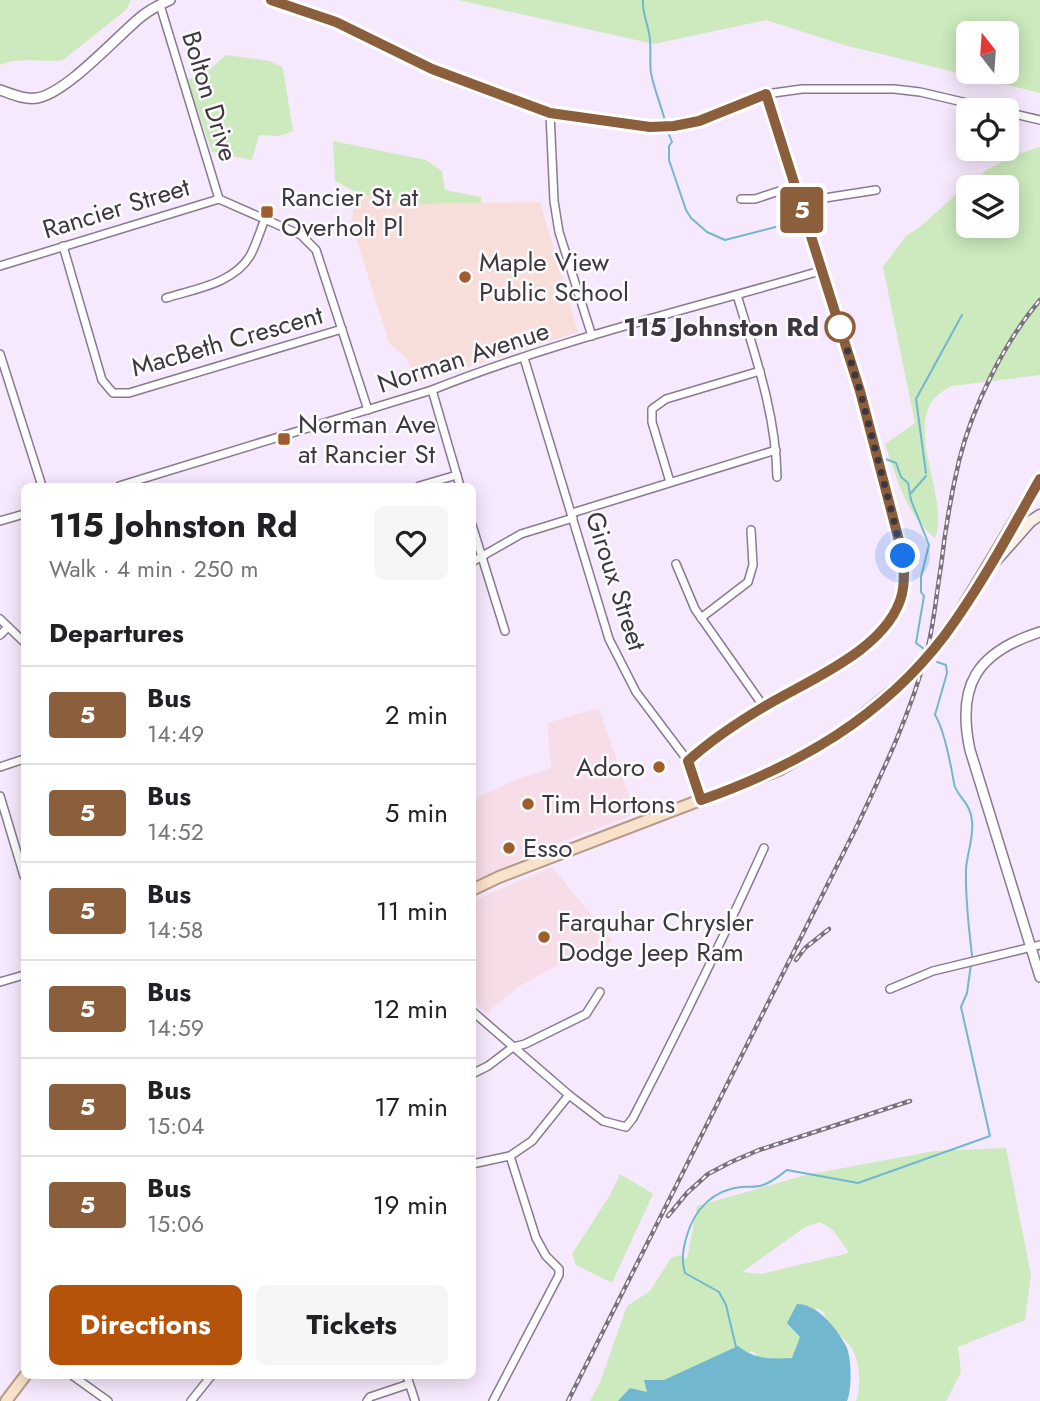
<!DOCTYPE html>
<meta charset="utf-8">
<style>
:root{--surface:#fff;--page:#f6f6f6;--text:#202124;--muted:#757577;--line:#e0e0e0;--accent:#b45309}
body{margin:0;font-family:Jost,sans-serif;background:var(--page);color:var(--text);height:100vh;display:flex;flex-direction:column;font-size:26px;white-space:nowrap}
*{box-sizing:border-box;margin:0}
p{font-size:23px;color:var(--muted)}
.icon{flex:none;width:38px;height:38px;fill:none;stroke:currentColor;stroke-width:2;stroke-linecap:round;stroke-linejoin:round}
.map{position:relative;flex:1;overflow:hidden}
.sheet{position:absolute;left:21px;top:483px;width:455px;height:896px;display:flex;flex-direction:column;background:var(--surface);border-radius:10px;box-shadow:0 4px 18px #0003}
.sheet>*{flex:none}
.badge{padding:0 14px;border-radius:5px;font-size:24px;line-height:46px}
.needle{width:46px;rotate:343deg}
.buttons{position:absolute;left:956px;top:21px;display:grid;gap:14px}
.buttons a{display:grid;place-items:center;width:63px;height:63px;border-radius:10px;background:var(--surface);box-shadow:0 4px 18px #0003;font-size:35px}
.you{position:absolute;width:35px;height:35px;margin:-18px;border:5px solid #fff;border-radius:50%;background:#1a73e8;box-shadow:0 0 0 10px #1a73e833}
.map>.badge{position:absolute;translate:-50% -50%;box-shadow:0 0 0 4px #fff}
h2{padding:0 28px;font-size:26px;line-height:63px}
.round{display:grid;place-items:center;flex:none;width:74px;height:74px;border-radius:10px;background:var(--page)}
.summary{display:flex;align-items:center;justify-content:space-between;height:119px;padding:0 28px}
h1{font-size:33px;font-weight:700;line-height:52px}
.primary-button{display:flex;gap:14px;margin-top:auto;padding:14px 28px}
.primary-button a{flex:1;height:80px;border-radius:10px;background:var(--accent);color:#fff;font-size:28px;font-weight:700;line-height:80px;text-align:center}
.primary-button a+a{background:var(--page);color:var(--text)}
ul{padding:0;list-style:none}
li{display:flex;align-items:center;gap:21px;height:98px;padding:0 28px;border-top:2px solid var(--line)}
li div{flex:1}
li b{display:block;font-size:26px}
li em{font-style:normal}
li .badge{min-width:77px;font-weight:700;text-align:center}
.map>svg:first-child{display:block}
.commercial{fill:#f6dde7}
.education{fill:#f8dedb}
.green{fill:#cceabd;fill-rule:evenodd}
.water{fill:#71b7d0}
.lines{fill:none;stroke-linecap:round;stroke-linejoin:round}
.stream{stroke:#71b7d0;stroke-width:2}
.minor-casing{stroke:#897a90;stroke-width:10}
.tertiary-casing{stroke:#897a90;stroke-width:12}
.secondary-casing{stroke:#897a90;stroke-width:13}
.primary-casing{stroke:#b59985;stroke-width:14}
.minor{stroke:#fff;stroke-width:7}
.tertiary{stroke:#fff;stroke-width:9}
.secondary{stroke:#fcf0e6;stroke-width:10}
.primary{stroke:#f9e2cc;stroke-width:10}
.rail-casing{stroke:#7b727f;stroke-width:4.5}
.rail{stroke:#fcfcfc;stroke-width:2;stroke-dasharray:5;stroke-linecap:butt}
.primary-bridge-casing{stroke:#b59985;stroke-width:14;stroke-linecap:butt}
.primary-bridge{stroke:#f9e2cc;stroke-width:10}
.line-casing{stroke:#fff;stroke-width:16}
.line{stroke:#8b5e3c;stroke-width:10}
.walk{stroke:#3e3741;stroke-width:7;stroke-dasharray:0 12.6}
.poi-dot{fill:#a05c2d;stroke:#fcfcfc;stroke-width:2.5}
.stop-dot{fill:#fff;stroke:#8b5e3c;stroke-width:3.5}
.labels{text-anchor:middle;stroke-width:5;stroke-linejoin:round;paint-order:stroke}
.street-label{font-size:26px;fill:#3e3741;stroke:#fcfcfc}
.poi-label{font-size:26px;fill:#3e3741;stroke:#fcfcfc;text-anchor:start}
.stop-label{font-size:26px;font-weight:bold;fill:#3e3741;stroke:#fcfcfc;text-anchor:end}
</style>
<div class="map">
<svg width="1040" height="1401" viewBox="0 0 1040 1401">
<rect width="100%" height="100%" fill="#f7e9fd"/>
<g class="commercial">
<path d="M599,708L635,814L538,851L473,883V800L512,781L551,768L547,723Z"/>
<path d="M552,867L613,941L556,966L520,986L486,1013L473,999V901Z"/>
</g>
<path class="education" d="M356,192L404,204L540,202L578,332L417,384L407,358L389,343L351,222Z"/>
<g class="green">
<path d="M0,0H140H131L126,10L63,60C42,63 19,56 0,65Z"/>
<path d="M458,0H1040V93L844,45L766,20L654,44ZM968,33H1006V72H968Z"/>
<path d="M226,55L270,61L283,68L293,131L279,136L259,135L252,160L212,152L187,80L207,72Z"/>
<path d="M333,141L426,160L442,171L445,190L481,197L482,203L404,204L356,192L335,181Z"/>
<path d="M1040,147V375L952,386C892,411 952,495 935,538C906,514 897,479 885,444L915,423L883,267L906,236L921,226L959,192L973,183L986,170L1021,153ZM968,187H1006V226H968Z"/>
<path d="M1006,1148L1031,1275L1025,1320L958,1347L961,1372L946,1401H856C862,1384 860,1355 847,1342C836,1331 828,1328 824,1312L818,1309L804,1312L800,1335L802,1348L788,1363L761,1360L753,1351L740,1354L658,1383L634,1401H590L600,1382L627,1306L650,1291L671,1258L680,1255L687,1259L697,1206L806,1175L934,1151ZM820,1222L833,1230L849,1253L761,1274L742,1272L805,1227Z"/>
<path d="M620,1174L653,1194L612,1283L576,1265L572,1254L610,1195Z"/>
</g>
<path class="water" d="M797,1304C818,1304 837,1329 846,1346C852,1358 852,1389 847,1401H618L630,1388L647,1392L644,1380H664L738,1346C756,1360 770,1359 792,1358L800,1337L787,1323Z"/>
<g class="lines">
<g class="stream">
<path d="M643,0C642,11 647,22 649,33C652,46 649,60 651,73C654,89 661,105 665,121"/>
<path d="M668,132L672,142L669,146V160L686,210L691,218L707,232L725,240L791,223"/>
<path d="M883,458L896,463L901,477L908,483L911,500L929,545L921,577V592L924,596L916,643L924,649"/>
<path d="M926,473L916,399L962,315"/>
<path d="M911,493L926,476"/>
<path d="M937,662L946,665L947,673L935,715C944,729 951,766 954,783C955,795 971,802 972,821C974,838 967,853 966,869C965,899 969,927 972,956"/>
<path d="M736,1347L726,1305L719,1292L685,1273C681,1260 683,1249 687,1235C695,1209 713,1190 741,1187C749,1186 756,1188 763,1185C772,1182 779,1176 787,1170L858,1183L990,1136L961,1007L967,993L971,964"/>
</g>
<g class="minor-casing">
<g id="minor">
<path d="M160,5L219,199"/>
<path d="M766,94L802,89H894L920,92L997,110"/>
<path d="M1006,112L1040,120"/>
<path d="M550,113L554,201L559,232L592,336"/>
<path d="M741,199H755L794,186"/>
<path d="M799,202L876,190"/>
<path d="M63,246L102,380L113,393H129L342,329"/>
<path d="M0,266L219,199L301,235L316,250L368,410"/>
<path d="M737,295C755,355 776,414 777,477"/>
<path d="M166,298C194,289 233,284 250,256C256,245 260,231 265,219"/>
<path d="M0,354L42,486"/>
<path d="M524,358L609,639L636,692L688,761"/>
<path d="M432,390L460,486"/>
<path d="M670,482L652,422V409L666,399L760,371"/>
<path d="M119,486L432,390C557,340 691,309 820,271"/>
<path d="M419,486L457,475"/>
<path d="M572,513L776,450"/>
<path d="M0,521L24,514"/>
<path d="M472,525L505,631"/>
<path d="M472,562L521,534L573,518"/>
<path d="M676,564L695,609L764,707"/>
<path d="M701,618L748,582L753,565L751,530"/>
<path d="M0,619L24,642"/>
<path d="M0,635L8,627"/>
<path d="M0,767L24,759"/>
<path d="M0,796L24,876"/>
<path d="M0,982L24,975"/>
<path d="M890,989L933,971L1040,945"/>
<path d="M472,1011L569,1095L603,1121L626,1127L633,1118C679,1029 723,939 764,848"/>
<path d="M472,1074L488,1066L513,1047L525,1044L586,1014L600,992"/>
<path d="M472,1164L510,1156L532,1141L569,1095"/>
<path d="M73,1376L108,1401"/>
<path d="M407,1376L415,1401"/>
<path d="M191,1401L211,1376"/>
<path d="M367,1401L370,1397L409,1384"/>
<path d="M493,1401L559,1275V1269L546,1256L536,1238L510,1156"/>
</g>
</g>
<g class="tertiary-casing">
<g id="tertiary">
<path d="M271,0L336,22L432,69L550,113L650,127L674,126L699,121L766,94L860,391L903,556C904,569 905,581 902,594C889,648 811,680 767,705C740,721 711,740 688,761L701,800"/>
<path d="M0,90C12,94 24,100 37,98C67,93 117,36 142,16C151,9 161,4 170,0"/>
<path d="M1040,632C977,652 956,685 970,750L1040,977"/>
</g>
</g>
<g class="secondary-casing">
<path id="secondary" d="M991,566L1031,521L1040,515"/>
</g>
<g class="primary-casing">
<g id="primary">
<path d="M957,617L1040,479"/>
<path d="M472,890L499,877L779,770L843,732L896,688"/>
<path d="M6,1401L25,1376"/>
</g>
</g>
<use href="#minor" class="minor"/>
<use href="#tertiary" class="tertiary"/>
<use href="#secondary" class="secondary"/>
<use href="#primary" class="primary"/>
<g class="rail-casing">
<g id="rail">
<path d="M796,960L805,948L829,929"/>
<path d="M668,1216L687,1193L708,1174L731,1162L759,1150L910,1101"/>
<path d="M568,1401L856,828C883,771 910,715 926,655C934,625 936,596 941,566C945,531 951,495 959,461C972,408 1004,342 1040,300"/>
</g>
</g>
<use href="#rail" class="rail"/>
<g class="primary-bridge-casing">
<path id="primary-bridge" d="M896,688L929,655L957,617"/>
</g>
<use href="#primary-bridge" class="primary-bridge"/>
</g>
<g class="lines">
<g class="line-casing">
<path id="line" d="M271,0L336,22L432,69L550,113L650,127L674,126L699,121L766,94L860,391L903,556C904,569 905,581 902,594C889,648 811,679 767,705C740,721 711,740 688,761L701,800C797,766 882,718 945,635C981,586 1010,532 1040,479"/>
</g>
<use href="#line" class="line"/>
<path class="walk" d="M840,327L860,391L903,556"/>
</g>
<g class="poi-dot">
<rect x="260" y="205" width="14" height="14" rx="3.5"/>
<circle cx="465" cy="277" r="7"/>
<rect x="277" y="432" width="14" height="14" rx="3.5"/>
<circle cx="659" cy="767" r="7"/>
<circle cx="528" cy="804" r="7"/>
<circle cx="509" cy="848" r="7"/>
<circle cx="544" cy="937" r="7"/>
</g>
<circle class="stop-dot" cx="840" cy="327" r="14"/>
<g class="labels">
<g class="street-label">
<text transform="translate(210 96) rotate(73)" y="9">Bolton Drive</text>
<text transform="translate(116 208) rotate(-17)" y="9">Rancier Street</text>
<text transform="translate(227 341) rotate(-16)" y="9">MacBeth Crescent</text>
<text transform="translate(463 357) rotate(-18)" y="9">Norman Avenue</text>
<text transform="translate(616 581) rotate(72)" y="9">Giroux Street</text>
</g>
<g class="poi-label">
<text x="281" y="206">Rancier St at<tspan x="281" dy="30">Overholt Pl</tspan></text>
<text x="479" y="271">Maple View<tspan x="479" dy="30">Public School</tspan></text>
<text x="298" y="433">Norman Ave<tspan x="298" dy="30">at Rancier St</tspan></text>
<text x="645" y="776" text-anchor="end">Adoro</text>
<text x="542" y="813">Tim Hortons</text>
<text x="523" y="857">Esso</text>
<text x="558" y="931">Farquhar Chrysler<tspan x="558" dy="30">Dodge Jeep Ram</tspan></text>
</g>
<g class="stop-label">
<text x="819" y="336">115 Johnston Rd</text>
</g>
</g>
</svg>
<div class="buttons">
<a><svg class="needle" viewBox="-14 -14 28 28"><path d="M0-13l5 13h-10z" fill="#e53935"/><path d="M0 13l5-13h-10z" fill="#757577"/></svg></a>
<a><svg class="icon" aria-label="locate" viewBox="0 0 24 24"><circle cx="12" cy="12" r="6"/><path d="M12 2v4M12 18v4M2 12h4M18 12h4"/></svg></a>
<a><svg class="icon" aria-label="layers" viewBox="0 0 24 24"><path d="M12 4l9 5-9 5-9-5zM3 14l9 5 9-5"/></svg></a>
</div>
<div class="you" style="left:903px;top:556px"></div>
<b class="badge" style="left:802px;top:210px;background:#8b5e3c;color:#fff">5</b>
<section class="sheet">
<div class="summary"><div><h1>115 Johnston Rd</h1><p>Walk · 4 min · 250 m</p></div><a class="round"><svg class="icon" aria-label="heart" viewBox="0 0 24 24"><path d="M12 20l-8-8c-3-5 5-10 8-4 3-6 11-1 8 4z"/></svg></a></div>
<h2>Departures</h2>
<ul>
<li><span class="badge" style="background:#8b5e3c;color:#fff">5</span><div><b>Bus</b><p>14:49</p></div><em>2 min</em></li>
<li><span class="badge" style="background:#8b5e3c;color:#fff">5</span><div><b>Bus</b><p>14:52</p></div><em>5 min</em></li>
<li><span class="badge" style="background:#8b5e3c;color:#fff">5</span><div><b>Bus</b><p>14:58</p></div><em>11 min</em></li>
<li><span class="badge" style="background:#8b5e3c;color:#fff">5</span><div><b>Bus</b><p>14:59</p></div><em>12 min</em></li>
<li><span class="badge" style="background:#8b5e3c;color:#fff">5</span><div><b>Bus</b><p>15:04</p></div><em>17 min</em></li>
<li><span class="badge" style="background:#8b5e3c;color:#fff">5</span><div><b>Bus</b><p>15:06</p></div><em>19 min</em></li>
</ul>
<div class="primary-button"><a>Directions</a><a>Tickets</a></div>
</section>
</div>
